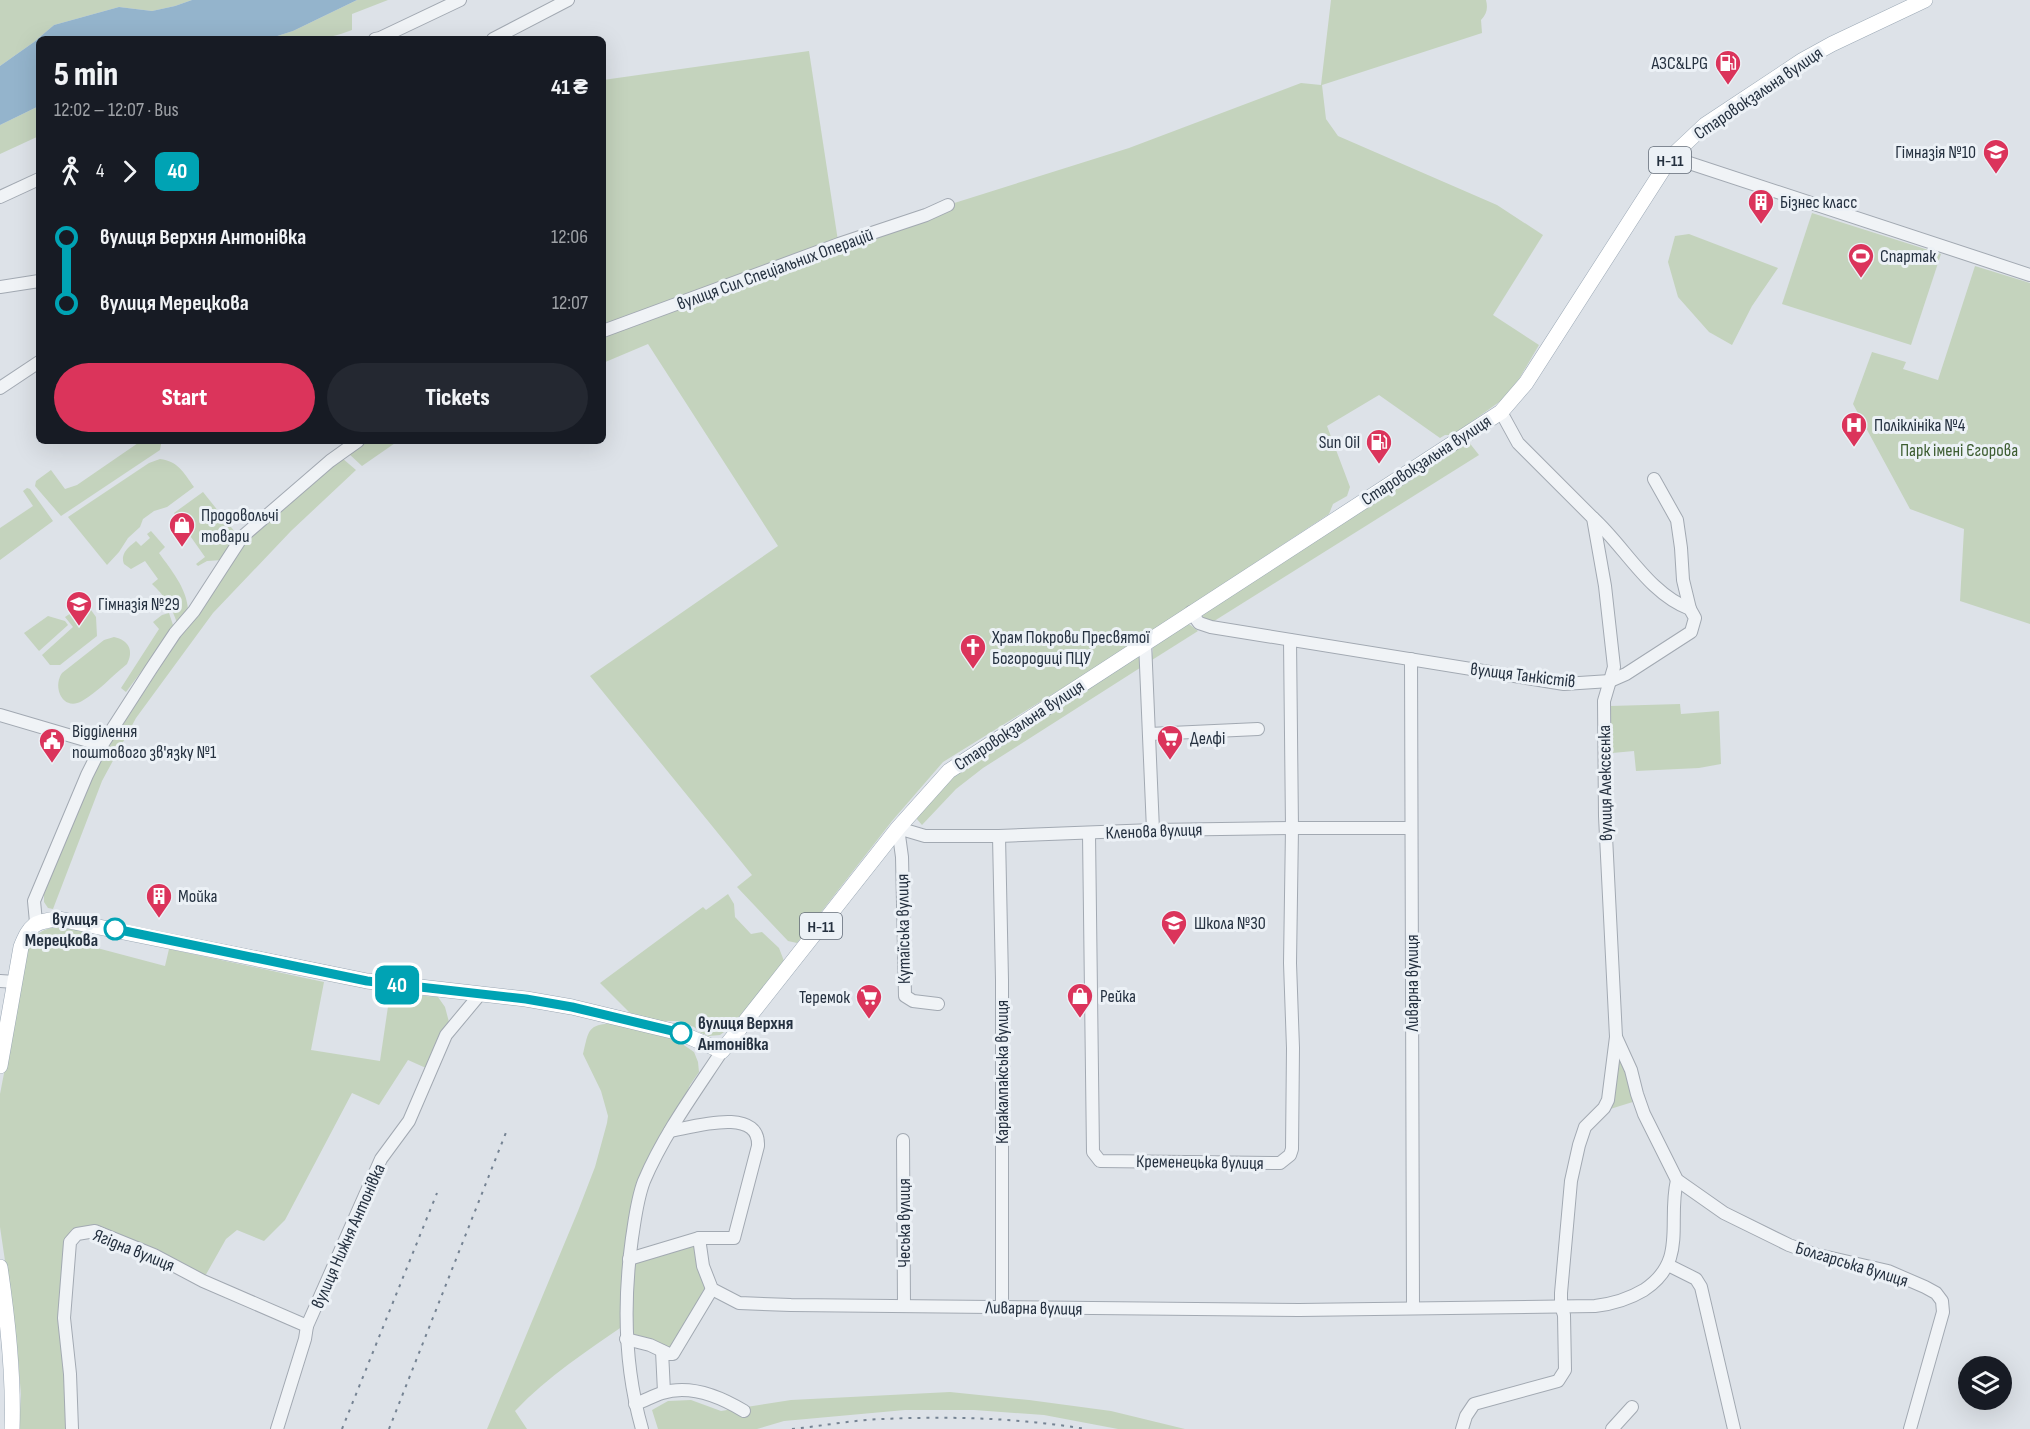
<!DOCTYPE html>
<meta charset="utf-8">
<style>
:root{--surface:#171b24;--page:#242831;--text:#f1f3f6;--muted:#9ea1a6;--accent:#db345b}
body{margin:0;font-family:"Sofia Sans Condensed",sans-serif;background:var(--page);color:var(--text);height:100vh;display:flex;flex-direction:column;font-size:22px;white-space:nowrap}
*{box-sizing:border-box;margin:0}
p{font-size:20px;color:var(--muted)}
.icon{flex:none;width:33px;height:33px;fill:none;stroke:currentColor;stroke-width:2;stroke-linecap:round;stroke-linejoin:round}
.map{position:relative;flex:1;overflow:hidden}
.details{position:absolute;left:36px;top:36px;width:570px;height:408px;display:flex;flex-direction:column;background:var(--surface);border-radius:9px;box-shadow:0 6px 24px #0002}
.details>*{flex:none}
.badge{padding:0 12px;border-radius:9px;font-size:21px;line-height:39px}
.fabs{position:absolute;left:1958px;top:1356px;display:grid;gap:12px}
.fabs a{display:grid;place-items:center;width:54px;height:54px;border-radius:50%;background:var(--surface);box-shadow:0 6px 24px #0002;font-size:30px}
.map>.badge{position:absolute;translate:-50% -50%;box-shadow:0 0 0 3px #fff}
.legs{display:flex;align-items:center;gap:9px;height:66px;padding:0 18px;font-size:20px}
.legs p{margin-inline-start:auto}
.headline{display:flex;align-items:center;justify-content:space-between;height:102px;padding:0 18px}
h1{font-size:33px;font-weight:800;line-height:45px}
.action{display:flex;gap:12px;margin-top:auto;padding:12px 18px}
.action a{flex:1;height:69px;border-radius:36px;background:var(--accent);color:#fff;font-size:24px;font-weight:800;line-height:69px;text-align:center}
.action a+a{background:var(--page);color:var(--text)}
ul{padding:0 18px;list-style:none}
li{display:flex;align-items:center;gap:21px;height:66px;font-size:22px}
li i{display:grid;place-items:center;width:9px;height:100%;margin:0 8px;background:currentColor}
li i::after{content:'';width:15px;height:15px;margin:-8px;border:4px solid;border-radius:50%;background:var(--surface)}
li p{margin-inline-start:auto}
li:first-child i{background:linear-gradient(#0000 50%,currentColor 0)}
li:last-child i{background:linear-gradient(currentColor 50%,#0000 0)}
.map>svg:first-child{display:block}
.green{fill:#c4d3bd}
.water{fill:#94b4cc}
.lines{fill:none;stroke-linecap:round;stroke-linejoin:round}
.minor-casing{stroke:#a2a9b2;stroke-width:14}
.major-casing{stroke:#9ba8b5;stroke-width:16}
.minor{stroke:#f0f3f6;stroke-width:12}
.major{stroke:#fff;stroke-width:15}
.rail{stroke:#758393;stroke-width:2;stroke-dasharray:3 6;stroke-linecap:butt}
.line-1-casing{stroke:#fff;stroke-width:14}
.line-1{stroke:#00a3b4;stroke-width:9}
.stop-1-dot{fill:#fff;stroke:#00a3b4;stroke-width:3}
.labels{text-anchor:middle;stroke-width:6;stroke-linejoin:round;paint-order:stroke}
.shield{fill:#ecf1f6;stroke:#616b77;stroke-width:1.5}
.shield-label{font-size:16px;font-weight:bold;fill:#253140}
.poi-label{font-size:18px;fill:#253140;stroke:#ecf1f6;text-anchor:start}
.street-label{font-size:18px;fill:#253140;stroke:#ecf1f6}
.park-label{font-size:18px;fill:#3d5d31;stroke:#ecf1f6}
.stop-label{font-size:18px;font-weight:bold;fill:#253140;stroke:#ecf1f6;text-anchor:end}
</style>
<div class="map">
<svg width="2030" height="1429" viewBox="0 0 2030 1429">
<rect width="100%" height="100%" fill="#dde2e8"/>
<g class="green">
<path d="M0,0H192L175,6L152,11L119,7L54,25L34,42L0,66Z"/>
<path d="M357,0H388L352,14V30C330,38 325,39 301,37C294,36 277,39 268,39L293,31Z"/>
<path d="M1331,0H1486C1488,8 1487,14 1481,20L1482,33L1322,85L1326,119L1338,136L1497,205L1543,235L1493,315L1539,345L1519,379L1502,400L1453,435H1445L1440,438L1379,395L1327,426L1350,487L1347,496L1333,504L1329,514L1116,655L943,762L892,821L797,943L788,941L737,887L752,875L590,676L778,546L648,344L603,363V335L948,205L1129,148L1301,83L1321,85Z"/>
<path d="M809,51L838,241L603,328V80Z"/>
<path d="M39,106V136L0,154V125Z"/>
<path d="M1812,213L1941,254L1911,345L1782,304Z"/>
<path d="M1689,234L1778,268L1752,306L1732,345L1709,332L1678,297L1668,262L1675,236Z"/>
<path d="M1975,266L2030,283V624L1960,601L1964,529L1910,509L1853,404L1872,352L1906,362L1903,369L1938,380Z"/>
<path d="M141,441H159L161,444L160,450L61,516L35,486L36,481L51,470L65,489L77,485Z"/>
<path d="M363,441H398L362,466L347,452Z"/>
<path d="M1468,441L1479,455L1211,623L1203,617L1202,613Z"/>
<path d="M342,458L356,470L291,531L213,613L136,718L102,781L53,909L48,908L44,902V894L91,777L107,749L179,638L199,615L245,540Z"/>
<path d="M160,459C178,461 184,473 194,487L167,507L154,511L143,519L140,527L128,538L119,552L107,565L68,517L149,463Z"/>
<path d="M27,488L30,489L53,521L0,560V528L33,506L23,491Z"/>
<path d="M203,492L235,532L236,537L222,560L207,561L198,566L196,564L205,557L174,513Z"/>
<path d="M151,531L165,547L159,553C171,570 186,587 188,609L177,623C172,607 164,595 152,584L158,579L145,561L131,569L124,564C120,553 129,547 136,541L141,546L150,538L147,534Z"/>
<path d="M86,603L96,617L97,636L60,665H50L42,655L73,627L65,617Z"/>
<path d="M169,613L174,628L126,692L121,688L159,629L153,622L162,615Z"/>
<path d="M48,616L65,621L68,625L39,651L24,633Z"/>
<path d="M1183,624H1189L1198,631L1152,660L1153,645Z"/>
<path d="M114,637C129,640 134,651 127,664C112,676 98,692 82,701C63,712 52,687 62,673L104,640Z"/>
<path d="M1141,655L1143,666L983,768L956,789L922,825L916,818L945,780Z"/>
<path d="M1680,704L1681,714L1719,711L1721,764L1699,768L1636,771L1634,751L1612,753L1610,706Z"/>
<path d="M728,894L734,904L735,917L751,934L762,932L779,948L784,961L732,1026L720,1035L709,1036L701,1033L694,1027L679,1021H661L630,1013L600,983L703,907L706,910Z"/>
<path d="M58,927L83,931L82,944L165,966L169,949L324,982L311,1050L380,1061L390,993L438,997L445,1007L449,1022L426,1068L408,1060L379,1105L352,1093L285,1220L264,1241L237,1230L226,1239L204,1278L96,1229L68,1241L67,1429H19L21,1395L16,1335L0,1227V1094L29,944C38,932 44,928 58,927Z"/>
<path d="M613,1023L675,1039L694,1052L698,1062L699,1072L690,1085L670,1131L645,1180L629,1259L699,1238L712,1289L677,1350L626,1339V1324C587,1351 548,1376 515,1411L527,1429H487L578,1211L595,1167L607,1123L608,1116L601,1091L583,1054C589,1030 587,1025 613,1023Z"/>
<path d="M1621,1051L1636,1101L1607,1110L1616,1052Z"/>
<path d="M950,1392L1029,1400L1111,1411L1185,1429H1118L1044,1415L974,1410H905L784,1421L757,1429H658L652,1410L668,1401L691,1400L721,1411L791,1400Z"/>
</g>
<path class="water" d="M192,0H357L293,31L268,39H39V106L0,125V66L34,42L54,25L119,7L152,11L175,6Z"/>
<g class="lines">
<g class="minor-casing">
<g id="minor">
<path d="M375,39L380,38L460,0"/>
<path d="M493,39L568,0"/>
<path d="M1671,157L2030,275"/>
<path d="M0,197L39,179"/>
<path d="M0,287L39,281"/>
<path d="M603,331L839,244L926,215L948,205"/>
<path d="M0,388L39,362"/>
<path d="M1501,412L1518,443L1593,518L1605,586L1614,667L1604,701L1605,816L1616,1037L1631,1070L1637,1094L1644,1114L1677,1180L1724,1213L1789,1245L1814,1254L1888,1271L1925,1287L1936,1293L1942,1301L1943,1312L1910,1429"/>
<path d="M1654,479L1677,520L1681,548L1683,580L1690,609"/>
<path d="M1191,612L1199,623L1211,627L1564,684L1610,681L1626,674L1691,632L1695,618L1690,609C1649,594 1625,547 1593,518"/>
<path d="M1145,642L1153,830"/>
<path d="M1411,659L1413,1308"/>
<path d="M0,715L102,745"/>
<path d="M1149,734L1258,729"/>
<path d="M1089,834L1093,1152L1100,1161L1280,1163L1290,1155L1292,1149L1293,1048L1290,963L1292,828L1290,640"/>
<path d="M999,836L1002,980V1307"/>
<path d="M36,922L34,901L87,775L102,745L151,669L175,633L194,611L242,537L330,461L358,441"/>
<path d="M0,981L15,982"/>
<path d="M938,1004L913,1001L905,996L902,857L898,828L925,836H999L1153,830L1292,828H1411"/>
<path d="M903,1140L904,1306"/>
<path d="M699,1238L703,1266L712,1289L739,1303L791,1305L1299,1310L1595,1306C1612,1304 1629,1299 1644,1290C1688,1261 1667,1223 1677,1180"/>
<path d="M629,1259L699,1238H734L758,1146C760,1106 693,1127 670,1131"/>
<path d="M1668,1265L1696,1279L1701,1287L1734,1429"/>
<path d="M626,1339L650,1345L669,1354H673L712,1289"/>
<path d="M662,1351L664,1392"/>
<path d="M635,1404C644,1401 653,1396 662,1393C690,1384 721,1397 744,1411"/>
<path d="M72,1429L70,1374L64,1318L70,1242L77,1234L95,1231L154,1255L203,1281L307,1326"/>
<path d="M277,1429L305,1339L307,1326L381,1159L409,1121L446,1035L481,993"/>
<path d="M642,1429C624,1366 623,1303 632,1238C635,1219 637,1199 644,1181C664,1134 695,1092 722,1051"/>
<path d="M1462,1429L1466,1416L1474,1404L1558,1381L1565,1370L1564,1315L1561,1306V1293L1571,1181L1579,1145L1585,1127L1604,1108L1608,1100L1616,1037"/>
<path d="M1612,1429L1632,1407"/>
</g>
</g>
<g class="major-casing">
<g id="major">
<path d="M0,1066L21,947C30,925 34,921 59,919L367,981L526,999L572,1007L680,1033L722,1051L898,828L949,771L1501,412L1526,383L1671,157L1705,125L1803,60L1832,44L1925,0"/>
<path d="M0,1267C8,1321 14,1375 12,1429"/>
</g>
</g>
<use href="#minor" class="minor"/>
<use href="#major" class="major"/>
<g class="rail">
<path d="M342,1429L437,1193"/>
<path d="M389,1429L507,1130"/>
<path d="M792,1429C822,1426 853,1420 883,1419C951,1416 1019,1418 1086,1429"/>
</g>
</g>
<g class="lines">
<g class="line-1-casing">
<path id="line-1" d="M115,929L367,981L526,999L572,1007L681,1033"/>
</g>
<use href="#line-1" class="line-1"/>
</g>
<defs>
<g id="fuel-pin" transform="scale(1.35)"><path d="M0 17L-7.5 6A9.5 9.5 0 1 1 7.5 6Z" fill="#db345b" stroke="#ecf1f6"/><path d="M-5.5-6h7V0h2V4h1.3V-2.5L3-4.5l.8-.8L6-3V5H2.5V1h-1V6h-7ZM-4.2-4.7v3.2H.2V-4.7Z" fill="#fff"/></g>
<g id="school-pin" transform="scale(1.35)"><path d="M0 17L-7.5 6A9.5 9.5 0 1 1 7.5 6Z" fill="#db345b" stroke="#ecf1f6"/><path d="M0-5L7-2L0 1L-7-2ZM-4 1L0 2.5L4 1V4Q0 6-4 4Z" fill="#fff"/></g>
<g id="building-pin" transform="scale(1.35)"><path d="M0 17L-7.5 6A9.5 9.5 0 1 1 7.5 6Z" fill="#db345b" stroke="#ecf1f6"/><path d="M-4-6H4V6H1V3H-1V6H-4ZM-2.5-4.3h1.7v1.8h-1.7ZM.8-4.3h1.7v1.8H.8ZM-2.5-1h1.7V.8h-1.7ZM.8-1h1.7V.8H.8Z" fill="#fff"/></g>
<g id="stadium-pin" transform="scale(1.35)"><path d="M0 17L-7.5 6A9.5 9.5 0 1 1 7.5 6Z" fill="#db345b" stroke="#ecf1f6"/><path d="M0-5a6.5 5 0 1 0 0 10a6.5 5 0 1 0 0-10ZM-3.5-1.8h7v3.6h-7Z" fill="#fff"/></g>
<g id="hospital-pin" transform="scale(1.35)"><path d="M0 17L-7.5 6A9.5 9.5 0 1 1 7.5 6Z" fill="#db345b" stroke="#ecf1f6"/><path d="M-5-5h3v3.5h4V-5h3V5h-3V1.5h-4V5h-3Z" fill="#fff"/></g>
<g id="shop-pin" transform="scale(1.35)"><path d="M0 17L-7.5 6A9.5 9.5 0 1 1 7.5 6Z" fill="#db345b" stroke="#ecf1f6"/><path d="M-5-2.5h2.3a2.7 3.5 0 0 1 5.4 0H5L5.5 6h-11ZM-1.5-2.5h3a1.5 2.3 0 0 0-3 0Z" fill="#fff"/></g>
<g id="church-pin" transform="scale(1.35)"><path d="M0 17L-7.5 6A9.5 9.5 0 1 1 7.5 6Z" fill="#db345b" stroke="#ecf1f6"/><path d="M-1.2-6h2.4v3.5h3.3v2.4h-3.3V6h-2.4V-.1h-3.3v-2.4h3.3Z" fill="#fff"/></g>
<g id="supermarket-pin" transform="scale(1.35)"><path d="M0 17L-7.5 6A9.5 9.5 0 1 1 7.5 6Z" fill="#db345b" stroke="#ecf1f6"/><path d="M-6-5.5h2.5l.6 2H6L4.5 2H-2.5L-4.4-4H-6ZM-1.5 3.2a1.3 1.3 0 1 0 .1 0ZM3 3.2a1.3 1.3 0 1 0 .1 0Z" fill="#fff"/></g>
<g id="civic-pin" transform="scale(1.35)"><path d="M0 17L-7.5 6A9.5 9.5 0 1 1 7.5 6Z" fill="#db345b" stroke="#ecf1f6"/><path d="M-.6-6.5H3V-4.5H.6V-3L4-1V1h2V6H-6V1h2V-1L-.6-3ZM-1.2 2.5V6h2.4V2.5Z" fill="#fff"/></g>
</defs>
<g fill-rule="evenodd">
<use href="#fuel-pin" x="1728" y="63"/>
<use href="#school-pin" x="1996" y="152"/>
<use href="#building-pin" x="1761" y="202"/>
<use href="#stadium-pin" x="1861" y="256"/>
<use href="#hospital-pin" x="1854" y="425"/>
<use href="#fuel-pin" x="1379" y="442"/>
<use href="#shop-pin" x="182" y="525"/>
<use href="#school-pin" x="79" y="604"/>
<use href="#church-pin" x="973" y="647"/>
<use href="#supermarket-pin" x="1170" y="738"/>
<use href="#civic-pin" x="52" y="741"/>
<use href="#building-pin" x="159" y="896"/>
<use href="#school-pin" x="1174" y="923"/>
<use href="#shop-pin" x="1080" y="996"/>
<use href="#supermarket-pin" x="869" y="997"/>
</g>
<g class="stop-1-dot">
<circle cx="115" cy="929" r="10"/>
<circle cx="681" cy="1033" r="10"/>
</g>
<g class="labels">
<g class="shield">
<rect x="1649" y="147" width="42" height="26" rx="4.5"/>
<rect x="800" y="913" width="42" height="26" rx="4.5"/>
</g>
<g class="shield-label">
<text x="1670" y="166">Н-11</text>
<text x="821" y="932">Н-11</text>
</g>
<g class="poi-label">
<text x="1708" y="69" text-anchor="end">АЗС&amp;LPG</text>
<text x="1976" y="158" text-anchor="end">Гімназія №10</text>
<text x="1780" y="208">Бізнес класс</text>
<text x="1880" y="262">Спартак</text>
<text x="1874" y="431">Поліклініка №4</text>
<text x="1360" y="448" text-anchor="end">Sun Oil</text>
<text x="201" y="521">Продовольчі<tspan x="201" dy="21">товари</tspan></text>
<text x="98" y="610">Гімназія №29</text>
<text x="992" y="643">Храм Покрови Пресвятої<tspan x="992" dy="21">Богородиці ПЦУ</tspan></text>
<text x="72" y="737">Відділення<tspan x="72" dy="21">поштового зв'язку №1</tspan></text>
<text x="1190" y="744">Делфі</text>
<text x="178" y="902">Мойка</text>
<text x="1194" y="929">Школа №30</text>
<text x="1100" y="1002">Рейка</text>
<text x="850" y="1003" text-anchor="end">Теремок</text>
</g>
<g class="street-label">
<text transform="translate(1758 93) rotate(-34)" y="6">Старовокзальна вулиця</text>
<text transform="translate(775 269) rotate(-20)" y="6">вулиця Сил Спеціальних Операцій</text>
<text transform="translate(1426 460) rotate(-33)" y="6">Старовокзальна вулиця</text>
<text transform="translate(1523 675) rotate(7)" y="6">вулиця Танкістів</text>
<text transform="translate(1019 725) rotate(-33)" y="6">Старовокзальна вулиця</text>
<text transform="translate(1605 783) rotate(-91)" y="6">вулиця Алексєєнка</text>
<text transform="translate(1154 831) rotate(-2)" y="6">Кленова вулиця</text>
<text transform="translate(903 929) rotate(-91)" y="6">Кутаїська вулиця</text>
<text transform="translate(1412 983) rotate(-90)" y="6">Ливарна вулиця</text>
<text transform="translate(1002 1072) rotate(-90)" y="6">Каракалпакська вулиця</text>
<text transform="translate(1200 1162) rotate(1)" y="6">Кременецька вулиця</text>
<text transform="translate(904 1223) rotate(-90)" y="6">Чеська вулиця</text>
<text transform="translate(348 1236) rotate(-66)" y="6">вулиця Нижня Антонівка</text>
<text transform="translate(134 1250) rotate(22)" y="6">Ягідна вулиця</text>
<text transform="translate(1852 1264) rotate(17)" y="6">Болгарська вулиця</text>
<text transform="translate(1034 1308) rotate(1)" y="6">Ливарна вулиця</text>
</g>
<g class="park-label">
<text x="1959" y="456">Парк імені Єгорова</text>
</g>
<g class="stop-label">
<text x="98" y="925">вулиця<tspan x="98" dy="21">Мерецкова</tspan></text>
<text x="698" y="1029" text-anchor="start">вулиця Верхня<tspan x="698" dy="21">Антонівка</tspan></text>
</g>
</g>
</svg>
<div class="fabs">
<a><svg class="icon" aria-label="layers" viewBox="0 0 24 24"><path d="M12 4l9 5-9 5-9-5zM3 14l9 5 9-5"/></svg></a>
</div>
<b class="badge" style="left:397px;top:985px;background:#00a3b4;color:#fff">40</b>
<section class="details">
<div class="headline"><div><h1>5 min</h1><p>12:02 – 12:07 · Bus</p></div><b>41 ₴</b></div>
<div class="legs"><svg class="icon" aria-label="walk" viewBox="0 0 24 24"><circle cx="13" cy="4" r="2"/><path d="M13 8l-2 6 4 7M11 14l-3 7M7 12l3-4h3l4 4"/></svg>4<svg class="icon" aria-label="forward" viewBox="0 0 24 24"><path d="M9 5l7 7-7 7"/></svg><b class="badge" style="background:#00a3b4;color:#fff">40</b></div>
<ul>
<li><i style="color:#00a3b4"></i><b>вулиця Верхня Антонівка</b><p>12:06</p></li>
<li><i style="color:#00a3b4"></i><b>вулиця Мерецкова</b><p>12:07</p></li>
</ul>
<div class="action"><a>Start</a><a>Tickets</a></div>
</section>
</div>
